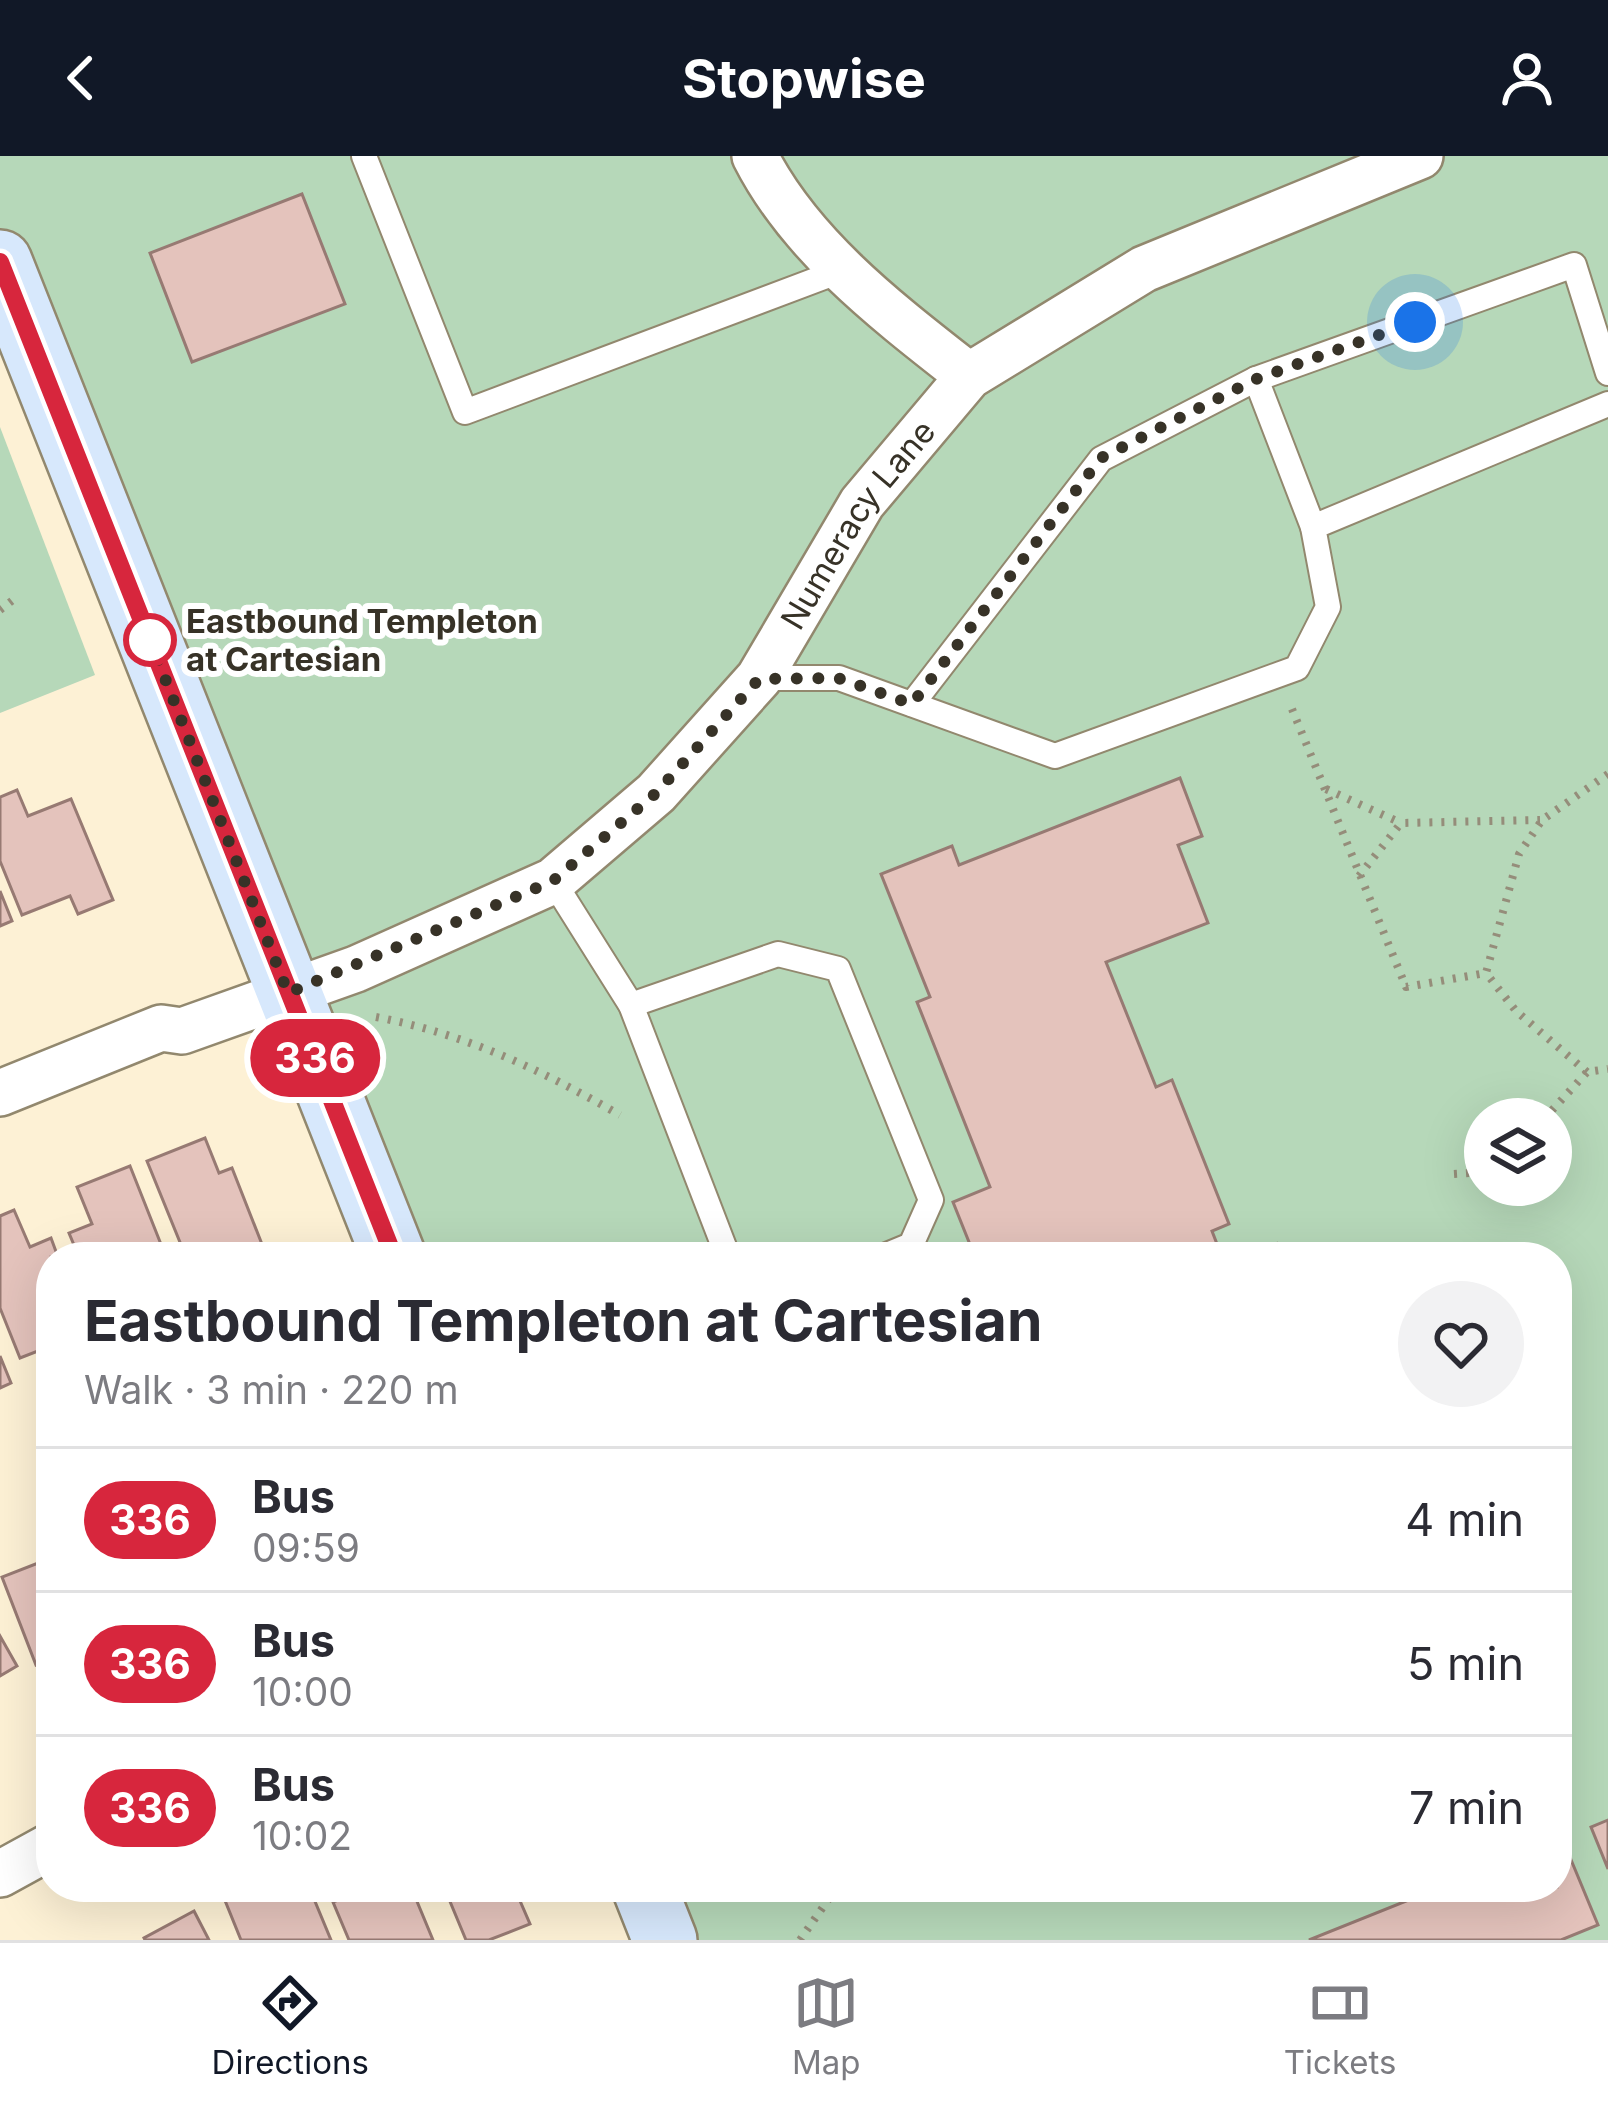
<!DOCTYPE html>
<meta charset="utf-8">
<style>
:root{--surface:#fff;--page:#f2f2f3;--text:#2b2b33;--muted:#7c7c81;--line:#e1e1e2;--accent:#111827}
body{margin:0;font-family:Inter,sans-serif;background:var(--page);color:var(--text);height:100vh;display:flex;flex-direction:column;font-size:45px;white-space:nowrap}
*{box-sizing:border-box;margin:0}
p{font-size:39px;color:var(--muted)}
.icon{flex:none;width:66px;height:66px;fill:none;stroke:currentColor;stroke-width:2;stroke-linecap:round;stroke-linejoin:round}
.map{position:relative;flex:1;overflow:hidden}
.sheet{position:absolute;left:36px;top:1086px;width:1536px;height:660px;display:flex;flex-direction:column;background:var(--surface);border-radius:48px;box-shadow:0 12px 48px #0002}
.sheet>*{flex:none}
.badge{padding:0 24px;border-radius:39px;font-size:42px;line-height:78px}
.controls{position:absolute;left:1464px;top:942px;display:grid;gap:24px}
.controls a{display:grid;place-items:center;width:108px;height:108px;border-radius:50%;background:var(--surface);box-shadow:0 12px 48px #0002;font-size:60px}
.you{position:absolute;width:60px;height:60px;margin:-30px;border:9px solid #fff;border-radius:50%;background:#1a73e8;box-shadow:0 0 0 18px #1a73e833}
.map>.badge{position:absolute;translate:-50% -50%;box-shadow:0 0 0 6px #fff}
.round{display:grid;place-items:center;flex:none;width:126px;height:126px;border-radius:63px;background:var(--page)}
.summary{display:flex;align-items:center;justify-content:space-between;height:204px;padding:0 48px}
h1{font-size:57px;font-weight:700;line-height:90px}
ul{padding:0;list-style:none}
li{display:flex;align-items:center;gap:36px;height:144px;padding:0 48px;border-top:3px solid var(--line)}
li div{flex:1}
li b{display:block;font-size:45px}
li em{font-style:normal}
li .badge{min-width:132px;font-weight:700;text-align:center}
header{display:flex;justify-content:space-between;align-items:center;height:156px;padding:0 48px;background:var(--accent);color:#fff;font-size:54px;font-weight:700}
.dock{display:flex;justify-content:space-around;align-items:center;height:168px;border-top:3px solid var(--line);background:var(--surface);font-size:33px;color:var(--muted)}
.dock a{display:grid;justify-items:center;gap:6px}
.dock .selected{color:var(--accent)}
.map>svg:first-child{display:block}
.green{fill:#b6d8b9;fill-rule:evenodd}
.building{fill:#e4c3bc;stroke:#977a73;stroke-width:3}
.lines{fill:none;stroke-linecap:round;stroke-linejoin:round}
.lane-casing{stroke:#92886e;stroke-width:28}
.street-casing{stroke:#92886e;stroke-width:50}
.secondary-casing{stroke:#92886e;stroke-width:68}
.path{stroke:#958d7a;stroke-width:8;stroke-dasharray:3 9;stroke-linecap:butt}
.lane{stroke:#fff;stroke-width:24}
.street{stroke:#fff;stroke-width:45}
.secondary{stroke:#d7e8fc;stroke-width:63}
.line-casing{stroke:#fff;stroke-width:27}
.line{stroke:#d7263d;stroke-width:18}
.walk{stroke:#373227;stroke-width:12;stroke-dasharray:0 21.6}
.stop-dot{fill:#fff;stroke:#d7263d;stroke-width:6}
.labels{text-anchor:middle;stroke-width:12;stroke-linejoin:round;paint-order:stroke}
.street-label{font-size:33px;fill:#373227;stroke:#fff}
.stop-label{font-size:33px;font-weight:bold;fill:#373227;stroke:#fff;text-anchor:start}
</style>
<header><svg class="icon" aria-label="back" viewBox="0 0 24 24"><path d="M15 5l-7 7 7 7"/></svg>Stopwise<svg class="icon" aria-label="person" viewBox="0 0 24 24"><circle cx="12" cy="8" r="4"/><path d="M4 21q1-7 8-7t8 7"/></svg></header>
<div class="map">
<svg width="1608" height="1784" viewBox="0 0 1608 1784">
<rect width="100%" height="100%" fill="#fdf1d5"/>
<g class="green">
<path d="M0,0H1608V1784H663L642,1731H1557V1101H393L0,109ZM1485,963H1551V1029H1485Z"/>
<path d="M0,271L95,519L0,557Z"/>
</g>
<g class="building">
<path d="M302,38L345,148L192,206L150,97Z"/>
<path d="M1180,622L1202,680L1178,689L1208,767L1106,806L1156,931L1172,924L1229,1068L1212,1075L1222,1101H975L953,1046L990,1031L917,846L930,841L881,718L952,690L959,709Z"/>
<path d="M17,634L28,660L71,643L113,744L78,758L70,740L22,759L0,705V641Z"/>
<path d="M0,735L12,765L0,770Z"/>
<path d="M205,982L219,1017L232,1012L267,1101H186L147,1005Z"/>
<path d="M130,1010L166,1101H79L69,1077L92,1068L77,1031Z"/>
<path d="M14,1054L30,1091L51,1082L58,1101H51V1190L20,1202L0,1152V1060Z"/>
<path d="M0,1200L11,1227L0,1232Z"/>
<path d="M51,1402V1504L36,1509L2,1421Z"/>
<path d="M0,1480L17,1510L0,1520Z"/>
<path d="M1608,1664V1713L1591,1671Z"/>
<path d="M1562,1682L1598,1769L1561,1784H1309L1441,1731H1557V1685Z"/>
<path d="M252,1731H309L331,1784H241L224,1742Z"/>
<path d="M348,1731H411L433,1784H349L333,1746L351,1739Z"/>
<path d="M444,1731H514L530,1768L489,1784H466Z"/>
<path d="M194,1755L209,1784H145L144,1782Z"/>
</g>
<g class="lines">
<g class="lane-casing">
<g id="lane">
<path d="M364,0L465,256L845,113"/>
<path d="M1256,223L1313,371"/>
<path d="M759,522H839L1055,600L1297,512L1328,451L1313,371L1608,248"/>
<path d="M912,548L1101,303L1256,223L1574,109L1608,217"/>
<path d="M553,725L631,849L728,1101"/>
<path d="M631,849L778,798L838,813L931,1044L911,1089L882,1101"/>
</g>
</g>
<g class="street-casing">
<g id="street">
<path d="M755,0C801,91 890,158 969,220"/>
<path id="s1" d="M0,937L161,872L182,875L356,813L553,725L656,637L759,522L862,347L969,220L1144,113L1420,0"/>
<path d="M0,1718L51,1690"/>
</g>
</g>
<g class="secondary-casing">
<g id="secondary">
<path d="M0,106L394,1101"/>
<path d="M644,1731L665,1784"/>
</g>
</g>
<g class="path">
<path d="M0,454L18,440"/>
<path d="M1292,553L1406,831L1486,817"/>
<path d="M1326,633L1401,667"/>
<path d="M1359,720L1401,667L1540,664"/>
<path d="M376,861C466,878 541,914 620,959"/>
<path d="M1587,916L1516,855L1486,817L1519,698L1542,664L1608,618"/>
<path d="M1544,963L1587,916L1608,913"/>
<path d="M1454,1018L1485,1016"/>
<path d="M1274,1087L1280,1101"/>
<path d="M800,1784L837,1731"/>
</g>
<use href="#lane" class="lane"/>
<use href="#street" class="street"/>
<use href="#secondary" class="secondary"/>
</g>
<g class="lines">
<g class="line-casing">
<path id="line" d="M0,106L394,1101"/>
</g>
<use href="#line" class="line"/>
<path class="walk" d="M150,484L288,837L553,725L656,637L759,523L838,522L912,548L1101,302L1256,223L1415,166"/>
</g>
<circle class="stop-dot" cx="150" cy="484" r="24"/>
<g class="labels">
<g class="street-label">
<text dy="12" stroke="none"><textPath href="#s1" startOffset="1068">Numeracy Lane</textPath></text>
</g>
<g class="stop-label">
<text x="186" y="477">Eastbound Templeton<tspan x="186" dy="38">at Cartesian</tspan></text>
</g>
</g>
</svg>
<div class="controls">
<a><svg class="icon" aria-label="layers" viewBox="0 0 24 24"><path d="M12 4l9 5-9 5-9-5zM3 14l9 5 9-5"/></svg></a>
</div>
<div class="you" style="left:1415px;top:166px"></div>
<b class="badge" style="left:315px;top:902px;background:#d7263d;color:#fff">336</b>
<section class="sheet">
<div class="summary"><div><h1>Eastbound Templeton at Cartesian</h1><p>Walk · 3 min · 220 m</p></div><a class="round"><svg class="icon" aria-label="heart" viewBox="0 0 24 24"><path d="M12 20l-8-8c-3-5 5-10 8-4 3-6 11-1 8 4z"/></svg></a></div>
<ul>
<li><span class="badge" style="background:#d7263d;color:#fff">336</span><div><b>Bus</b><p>09:59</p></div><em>4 min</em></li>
<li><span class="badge" style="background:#d7263d;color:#fff">336</span><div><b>Bus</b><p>10:00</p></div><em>5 min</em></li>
<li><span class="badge" style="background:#d7263d;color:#fff">336</span><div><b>Bus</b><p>10:02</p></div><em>7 min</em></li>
</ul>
</section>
</div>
<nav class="dock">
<a class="selected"><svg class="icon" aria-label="directions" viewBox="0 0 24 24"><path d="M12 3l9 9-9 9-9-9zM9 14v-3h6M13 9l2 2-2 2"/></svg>Directions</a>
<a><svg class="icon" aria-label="map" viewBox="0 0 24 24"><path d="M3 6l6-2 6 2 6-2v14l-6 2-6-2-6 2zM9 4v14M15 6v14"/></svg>Map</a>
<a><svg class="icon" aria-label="tickets" viewBox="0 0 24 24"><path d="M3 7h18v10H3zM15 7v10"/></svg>Tickets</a>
</nav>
